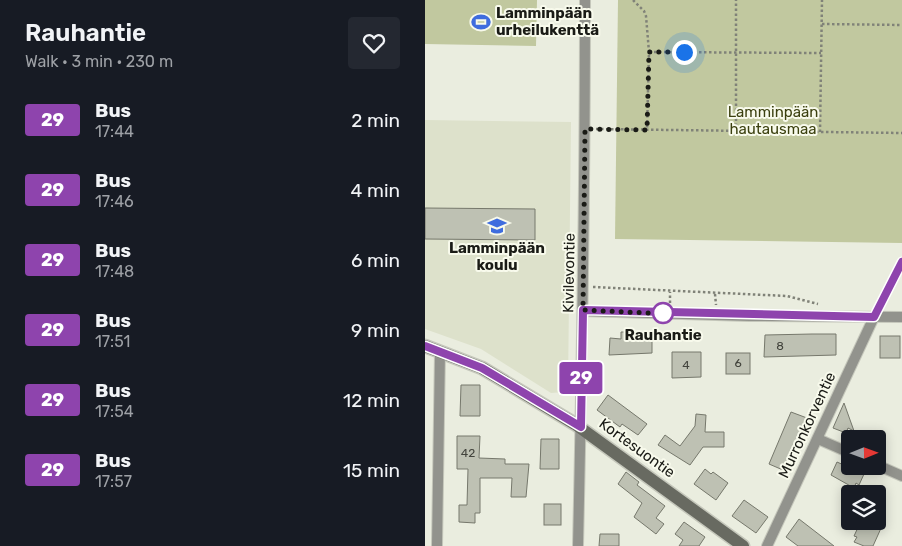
<!DOCTYPE html>
<meta charset="utf-8">
<style>
:root{--surface:#171b24;--page:#242831;--text:#f1f3f6;--muted:#9ea1a6}
body{margin:0;font-family:Rubik,sans-serif;background:var(--page);color:var(--text);height:100vh;display:flex;flex-direction:column;font-size:19px;white-space:nowrap}
*{box-sizing:border-box;margin:0}
p{font-size:16px;color:var(--muted)}
.icon{flex:none;width:28px;height:28px;fill:none;stroke:currentColor;stroke-width:2;stroke-linecap:round;stroke-linejoin:round}
.map{position:relative;flex:1;overflow:hidden}
.side{display:flex;flex-direction:column;background:var(--surface);width:425px}
.side>*{flex:none}
.badge{padding:0 10px;border-radius:4px;font-size:18px;line-height:32px}
.needle{width:32px;rotate:89deg}
.tools{position:absolute;left:416px;top:430px;display:grid;gap:10px}
.tools a{display:grid;place-items:center;width:45px;height:45px;border-radius:5px;background:var(--surface);box-shadow:0 2px 12px #0003;font-size:25px}
.you{position:absolute;width:25px;height:25px;margin:-12px;border:4px solid #fff;border-radius:50%;background:#1a73e8;box-shadow:0 0 0 8px #1a73e833}
.map>.badge{position:absolute;translate:-50% -50%;box-shadow:0 0 0 2px #fff}
.round{display:grid;place-items:center;flex:none;width:52px;height:52px;border-radius:5px;background:var(--page)}
.overview{display:flex;align-items:center;justify-content:space-between;height:85px;padding:0 25px}
h1{font-size:24px;font-weight:600;line-height:38px}
ul{padding:0;list-style:none}
li{display:flex;align-items:center;gap:15px;height:70px;padding:0 25px}
li div{flex:1}
li b{display:block;font-size:19px}
li em{font-style:normal}
li .badge{min-width:55px;font-weight:700;text-align:center}
main{display:flex;flex:1;min-height:0}
.map>svg:first-child{display:block}
.built{fill:#dde1cb}
.green{fill:#c1c89f}
.building{fill:#bec1b3;stroke:#76786c}
.lines{fill:none;stroke-linecap:round;stroke-linejoin:round}
.lane-casing{stroke:#c5c7bb;stroke-width:8}
.street-casing{stroke:#c5c7bb;stroke-width:12}
.secondary-casing{stroke:#c5c7bb;stroke-width:15}
.path{stroke:#808278;stroke-width:2.5;stroke-dasharray:2.5 2.5;stroke-linecap:butt}
.lane{stroke:#92938d;stroke-width:5}
.street{stroke:#92938d;stroke-width:10}
.secondary{stroke:#686a61;stroke-width:12}
.line-casing{stroke:#fff;stroke-width:11}
.line{stroke:#8e44ad;stroke-width:8}
.walk{stroke:#1a1b16;stroke-width:5;stroke-dasharray:0 9}
.stop-dot{fill:#fff;stroke:#8e44ad;stroke-width:2.5}
.labels{text-anchor:middle;stroke-width:4;stroke-linejoin:round;paint-order:stroke}
.number-label{font-size:12px;fill:#43443d}
.poi-label{font-size:15px;font-weight:bold;fill:#1a1b16;stroke:#f8faec;text-anchor:start}
.park-label{font-size:15px;fill:#3b400f;stroke:#f8faec}
.street-label{font-size:15px;fill:#1a1b16;stroke:#f8faec}
.stop-label{font-size:15px;font-weight:bold;fill:#1a1b16;stroke:#f8faec}
</style>
<main>
<section class="side">
<div class="overview"><div><h1>Rauhantie</h1><p>Walk · 3 min · 230 m</p></div><a class="round"><svg class="icon" aria-label="heart" viewBox="0 0 24 24"><path d="M12 20l-8-8c-3-5 5-10 8-4 3-6 11-1 8 4z"/></svg></a></div>
<ul>
<li><span class="badge" style="background:#8e44ad;color:#fff">29</span><div><b>Bus</b><p>17:44</p></div><em>2 min</em></li>
<li><span class="badge" style="background:#8e44ad;color:#fff">29</span><div><b>Bus</b><p>17:46</p></div><em>4 min</em></li>
<li><span class="badge" style="background:#8e44ad;color:#fff">29</span><div><b>Bus</b><p>17:48</p></div><em>6 min</em></li>
<li><span class="badge" style="background:#8e44ad;color:#fff">29</span><div><b>Bus</b><p>17:51</p></div><em>9 min</em></li>
<li><span class="badge" style="background:#8e44ad;color:#fff">29</span><div><b>Bus</b><p>17:54</p></div><em>12 min</em></li>
<li><span class="badge" style="background:#8e44ad;color:#fff">29</span><div><b>Bus</b><p>17:57</p></div><em>15 min</em></li>
</ul>
</section>
<div class="map">
<svg width="477" height="546" viewBox="0 0 477 546">
<rect width="100%" height="100%" fill="#eaeddf"/>
<path class="built" d="M0,120L146,122L143,387L139,392L126,393L56,349L0,329Z"/>
<g class="green">
<path d="M0,0H112L111,46L0,44Z"/>
<path d="M193,0H477V243L190,239Z"/>
</g>
<g class="building">
<path d="M0,208L110,209V240L0,239Z"/>
<path d="M196,332H227V353L184,355L185,338L196,339Z"/>
<path d="M387,334H411V355L339,357L340,335Z"/>
<rect x="455" y="336" width="20" height="22"/>
<path d="M247,352H276V377L247,378Z"/>
<rect x="301" y="353" width="24" height="21"/>
<path d="M36,385H55V416H35Z"/>
<path d="M183,395L222,424L213,435L197,424L195,427L172,410Z"/>
<path d="M419,403L429,431L423,428L421,433L408,428Z"/>
<path d="M366,412L382,418L358,470L344,464Z"/>
<path d="M271,414L281,415L280,432H299V447H278L265,465L233,445L240,435L255,446L270,426Z"/>
<path d="M32,436H55L54,458L80,459V464H104L101,497H86L87,478H55V513H50V523L34,522V505H42L43,469H32Z"/>
<path d="M116,439H134V469H115Z"/>
<path d="M412,462L439,474L434,485L431,483L429,488L406,475Z"/>
<path d="M280,469L286,474L288,472L303,483L291,500L269,484Z"/>
<path d="M201,472L214,482L212,485L240,506L231,518L239,524L231,534L209,517L217,503L193,484Z"/>
<path d="M319,500L343,517L331,533L307,516Z"/>
<rect x="119" y="504" width="17" height="21"/>
<path d="M374,519L409,546H373L361,537Z"/>
<path d="M436,521H446L457,526L448,546H439L429,542L432,537L429,536Z"/>
<path d="M259,522L280,537L274,546H254L258,540L250,534Z"/>
<path d="M175,534H194V546H174Z"/>
</g>
<g class="lines">
<g class="lane-casing">
<path id="lane" d="M449,317L477,262"/>
</g>
<g class="street-casing">
<g id="street">
<path d="M158,311L324,316L477,317"/>
<path d="M393,439L425,453"/>
<path d="M452,465L477,476"/>
<path d="M12,546L15,351"/>
<path d="M153,546C157,364 160,182 160,0"/>
<path d="M342,546L449,317"/>
</g>
</g>
<g class="secondary-casing">
<path id="secondary" d="M0,346L57,368L150,424L318,546"/>
</g>
<g class="path">
<path d="M208,0L219,11L221,16L224,52L222,130"/>
<path d="M397,24L477,25"/>
<path d="M224,52L396,53"/>
<path d="M171,129L477,133"/>
<path d="M311,131V0"/>
<path d="M395,132L397,0"/>
<path d="M168,287L362,296L393,304"/>
<path d="M290,294L291,305"/>
<path d="M245,303V292"/>
</g>
<use href="#lane" class="lane"/>
<use href="#street" class="street"/>
<use href="#secondary" class="secondary"/>
</g>
<g class="lines">
<g class="line-casing">
<path id="line" d="M0,346L57,368L156,427L158,310L449,317L477,262"/>
</g>
<use href="#line" class="line"/>
<path class="walk" d="M238,313L244,314L158,310L160,129L222,130L224,52H259"/>
</g>
<defs>
<g id="stadium-bare" transform="scale(1.5)"><path d="M0-5a6.5 5 0 1 0 0 10a6.5 5 0 1 0 0-10ZM-3.5-1.8h7v3.6h-7Z" fill="#3f6dde" stroke="#f8faec" stroke-width="2.5" paint-order="stroke"/></g>
<g id="school-bare" transform="scale(1.5)"><path d="M0-5L7-2L0 1L-7-2ZM-4 1L0 2.5L4 1V4Q0 6-4 4Z" fill="#3f6dde" stroke="#f8faec" stroke-width="2.5" paint-order="stroke"/></g>
</defs>
<g fill-rule="evenodd">
<use href="#stadium-bare" x="56" y="22"/>
<use href="#school-bare" x="72" y="226"/>
</g>
<circle class="stop-dot" cx="238" cy="313" r="10"/>
<g class="labels">
<g class="number-label">
<text x="355" y="350">8</text>
<text x="313" y="367">6</text>
<text x="261" y="369">4</text>
<text x="43" y="457">42</text>
</g>
<g class="poi-label">
<text x="71" y="18">Lamminpään<tspan x="71" dy="17">urheilukenttä</tspan></text>
<text x="72" y="253" text-anchor="middle">Lamminpään<tspan x="72" dy="17">koulu</tspan></text>
</g>
<g class="park-label">
<text x="348" y="117">Lamminpään<tspan x="348" dy="17">hautausmaa</tspan></text>
</g>
<g class="street-label">
<text transform="translate(144 273) rotate(-89)" y="5">Kivilevontie</text>
<text transform="translate(382 425) rotate(-65)" y="5">Murronkorventie</text>
<text transform="translate(212 448) rotate(36)" y="5">Kortesuontie</text>
</g>
<g class="stop-label">
<text x="238" y="340">Rauhantie</text>
</g>
</g>
</svg>
<div class="tools">
<a><svg class="needle" viewBox="-14 -14 28 28"><path d="M0-13l5 13h-10z" fill="#e53935"/><path d="M0 13l5-13h-10z" fill="#9ea1a6"/></svg></a>
<a><svg class="icon" aria-label="layers" viewBox="0 0 24 24"><path d="M12 4l9 5-9 5-9-5zM3 14l9 5 9-5"/></svg></a>
</div>
<div class="you" style="left:259px;top:52px"></div>
<b class="badge" style="left:156px;top:378px;background:#8e44ad;color:#fff">29</b>
</div>
</main>
